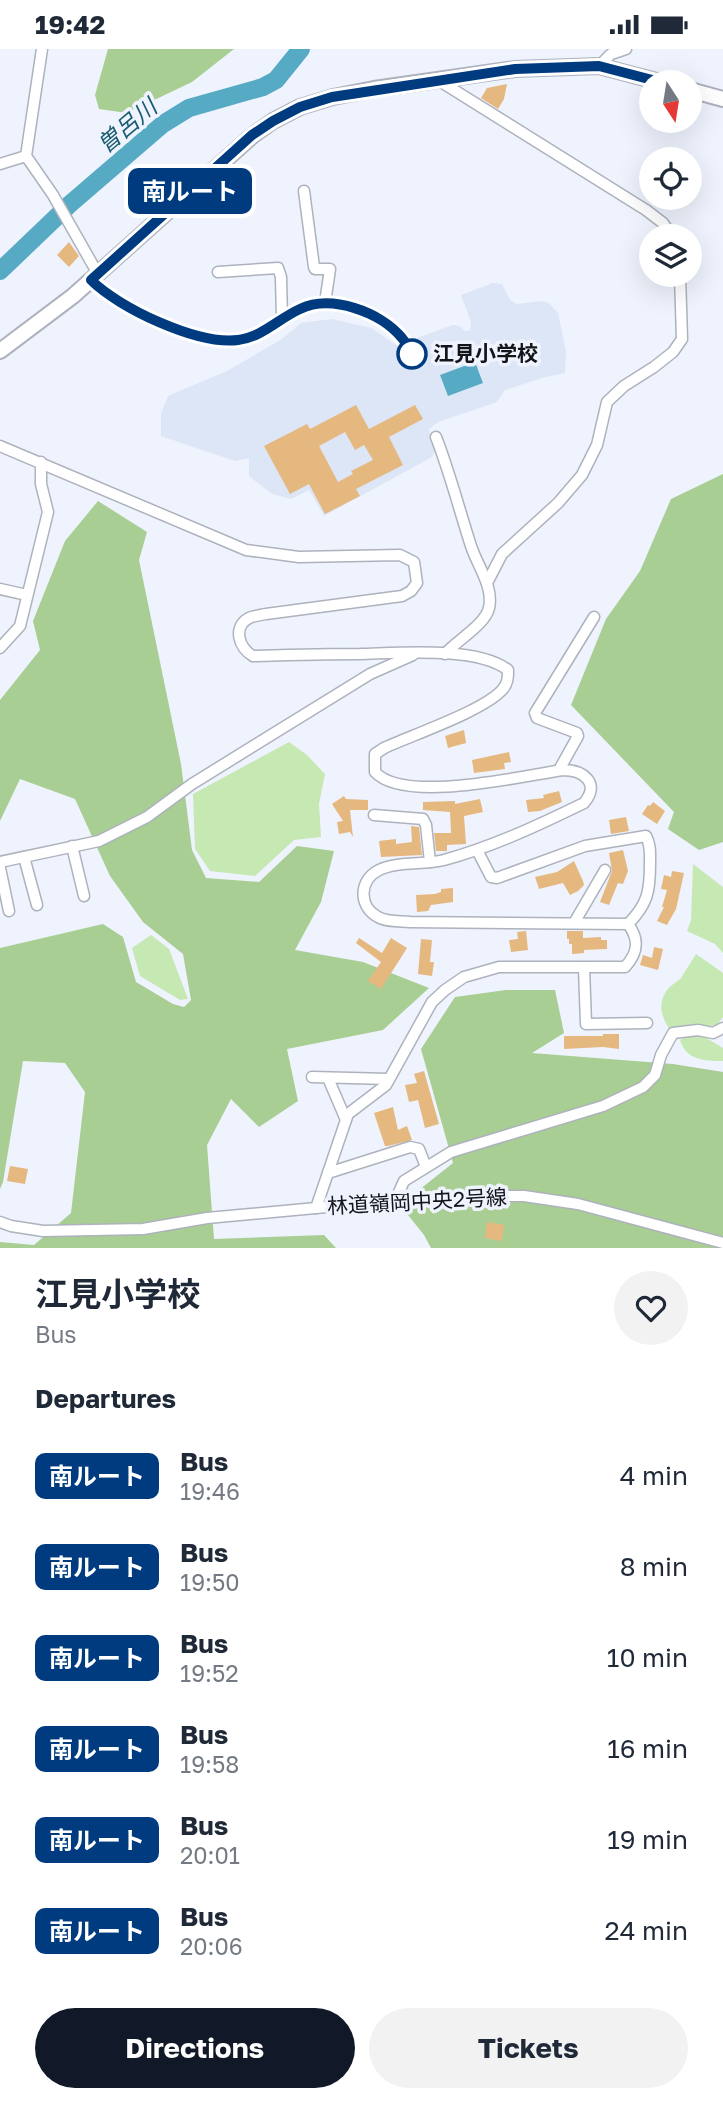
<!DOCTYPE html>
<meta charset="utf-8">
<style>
:root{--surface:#fff;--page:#f2f2f3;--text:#1f2937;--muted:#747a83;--accent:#111827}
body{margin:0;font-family:"Golos Text","Noto Sans JP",sans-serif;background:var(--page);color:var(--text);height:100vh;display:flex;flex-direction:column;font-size:26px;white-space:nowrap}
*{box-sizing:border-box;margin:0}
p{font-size:23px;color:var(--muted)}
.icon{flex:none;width:38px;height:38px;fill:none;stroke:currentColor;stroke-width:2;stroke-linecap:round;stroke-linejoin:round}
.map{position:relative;height:1199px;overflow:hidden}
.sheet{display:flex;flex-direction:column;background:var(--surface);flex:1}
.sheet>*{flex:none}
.badge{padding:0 14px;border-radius:10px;font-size:24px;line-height:46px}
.needle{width:46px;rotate:168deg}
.tools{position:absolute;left:639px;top:21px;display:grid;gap:14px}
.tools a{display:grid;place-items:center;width:63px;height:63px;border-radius:50%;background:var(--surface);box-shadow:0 7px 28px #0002;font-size:35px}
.map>.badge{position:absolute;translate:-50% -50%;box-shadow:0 0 0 4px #fff}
h2{padding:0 35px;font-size:26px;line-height:63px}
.round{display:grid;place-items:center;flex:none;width:74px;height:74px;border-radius:37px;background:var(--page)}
.head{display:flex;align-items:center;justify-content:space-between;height:119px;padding:0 35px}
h1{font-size:33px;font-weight:700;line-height:52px}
.button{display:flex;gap:14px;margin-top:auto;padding:14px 35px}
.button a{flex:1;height:80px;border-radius:42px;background:var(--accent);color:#fff;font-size:28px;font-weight:700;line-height:80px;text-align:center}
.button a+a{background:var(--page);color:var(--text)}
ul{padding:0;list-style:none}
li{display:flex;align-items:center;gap:21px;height:91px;padding:0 35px}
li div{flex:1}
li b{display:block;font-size:26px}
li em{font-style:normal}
li .badge{min-width:77px;font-weight:700;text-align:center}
.status{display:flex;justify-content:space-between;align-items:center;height:49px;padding:0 35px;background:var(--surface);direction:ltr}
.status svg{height:19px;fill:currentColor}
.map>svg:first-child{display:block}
.built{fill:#dde6f6}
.green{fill:#c6e8b3}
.forest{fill:#a8ce93}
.water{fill:#56aac3}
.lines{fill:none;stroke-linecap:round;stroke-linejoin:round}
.river{stroke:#56aac3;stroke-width:18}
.building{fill:#e5b880;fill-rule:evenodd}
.minor-casing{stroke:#adb2bc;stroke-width:13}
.primary-casing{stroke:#adb2bc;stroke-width:18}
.minor{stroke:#fff;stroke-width:10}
.primary{stroke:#fff;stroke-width:14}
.line-casing{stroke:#fff;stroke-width:16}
.line{stroke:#003b80;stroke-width:10}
.stop-dot{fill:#fff;stroke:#003b80;stroke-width:3.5}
.labels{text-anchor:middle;stroke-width:7;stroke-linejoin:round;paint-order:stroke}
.stop-label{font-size:21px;font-weight:bold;fill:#131518;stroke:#eef3fe;text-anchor:start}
.street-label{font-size:21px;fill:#131518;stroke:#eef3fe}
.water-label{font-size:23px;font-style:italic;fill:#175b6e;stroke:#eef3fe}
</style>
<div class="status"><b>19:42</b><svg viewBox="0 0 49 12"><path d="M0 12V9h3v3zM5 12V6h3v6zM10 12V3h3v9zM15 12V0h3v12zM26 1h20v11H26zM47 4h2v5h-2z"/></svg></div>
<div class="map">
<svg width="723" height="1199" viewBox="0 0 723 1199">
<rect width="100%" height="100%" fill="#eef3fe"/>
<path class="built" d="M493,234L502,235L510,251L517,255L541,252L549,254L558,264L566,303L565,324L542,329L505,341L497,353L438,373L429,380L435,402L432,408L324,467L309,441L291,450L272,445L249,427V409L235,412L161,387V364L168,347L227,322L282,290L301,274L332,270L371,279L404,301L410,314L421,309L412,293L414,290L453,276L459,277L465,282L470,281L471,273L461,246Z"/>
<g class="green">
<path d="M289,693L307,706L325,725L319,755L321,788L294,791L255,827L210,822L195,800L193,745Z"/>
<path d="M693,815L723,838V904L715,895L687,882L691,871Z"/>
<path d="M151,886L169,900L188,950L180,951L140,927L132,899Z"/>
<path d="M696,905L723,924V968L717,976L670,981C661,968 657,953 668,940C672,935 677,933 681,929C686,921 691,913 696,905Z"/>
<path d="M689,986L703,987L723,999V1012C704,1012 686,1011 680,991Z"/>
</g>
<g class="forest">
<path d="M108,0H234L192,33L127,64L99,60L95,46Z"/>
<path d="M723,425V793L699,801L668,780L674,763L571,656L606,570L640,522L671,450Z"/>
<path d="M98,452L147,483L139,511L181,715L192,801L206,829L259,833L297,797L334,802L321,853L295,901L363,913L429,939L383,981L287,1000L298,1052L259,1078L231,1050L207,1096L214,1190L324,1186L336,1199H0V1193L34,1196L71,1164L85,1043L65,1014L23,1012L3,1133L0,1140V899L103,875L123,888L136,933L173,955L184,958L191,951L183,905L143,873L110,827L75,750L20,730L0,772V651L40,601L33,572L65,492Z"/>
<path d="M506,941H555L564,984L532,1004L673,1015L723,1023V1199H431L424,1186L400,1156L453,1114L421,1000L455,948Z"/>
</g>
<path class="water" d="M475,313L483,334L448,347L440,326Z"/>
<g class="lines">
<path class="river" d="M0,222L70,155L163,75L189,59L263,38L276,31L301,0"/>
</g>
<g class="building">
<path d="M507,35L504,50L498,60L481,49L487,39Z"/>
<path d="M69,193L79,207L69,218L57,206Z"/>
<path d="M356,356L369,380L415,356L423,370L389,388L403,416L356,440L360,447L325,465L309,435L290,445L264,397L307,375L310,380ZM345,383L355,401L364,396L373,411L351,422L353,425L338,433L319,397Z"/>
<path d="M464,681L466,694L448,699L445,687Z"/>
<path d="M509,703L511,713L504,714L505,720L474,724L472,711Z"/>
<path d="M559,742L562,753L540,762L528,763L526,751L544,749L543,746Z"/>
<path d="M344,747L346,750L368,751V761H350L353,788L350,783L339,785L337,773L343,772L332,755Z"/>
<path d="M480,750L483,763L464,767L466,795L447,796V802H436L434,784H451L450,763L423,761V753L455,752V755Z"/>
<path d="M653,753L665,762L657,775L642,765L648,756L650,757Z"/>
<path d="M626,768L629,782L611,785L609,771Z"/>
<path d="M411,777L419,778L422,806L381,808L379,792L396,790V795L412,793Z"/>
<path d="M623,801L628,822L623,835L618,834L609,856L600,853L612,822L609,804Z"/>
<path d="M574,812L583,832L584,836L578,842L570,846L563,834L539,840L535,828L557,823Z"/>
<path d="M672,822L684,824L676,860L667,876L657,872L664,858H662L667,841L661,840L664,826L671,828Z"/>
<path d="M453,839V853L431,856L428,862L417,863L416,846L435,845L441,843V840Z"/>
<path d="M526,882L528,901L511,903L509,891L518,890L517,883Z"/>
<path d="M567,882H583V889L601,888V891H607V900L584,901V904L572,905V895H569V890H567Z"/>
<path d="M359,889L382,904L391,889L407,899L381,940L368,932L381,913L356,894Z"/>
<path d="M421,890L432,891L430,913H434L432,927L418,925Z"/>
<path d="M654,898L663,900L658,921L640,916L643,906L652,909Z"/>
<path d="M603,985H619V1000L603,998L564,1000V987H603Z"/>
<path d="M424,1022L439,1075L425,1079L418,1051L409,1053L405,1036L417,1034L414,1025Z"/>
<path d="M393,1058L398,1081L407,1077L412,1091L388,1097H385L374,1064Z"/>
<path d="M10,1117L28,1120L25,1135L7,1132Z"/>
<path d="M487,1173L504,1176L502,1192L485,1189Z"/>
</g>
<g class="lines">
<g class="minor-casing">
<g id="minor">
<path d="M42,0L26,107L53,146L98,225"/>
<path d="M599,17L611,5L626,0"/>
<path d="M438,31L646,161L663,174L672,187"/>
<path d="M0,115L26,107"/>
<path d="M304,142L314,218L315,220H330L325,254"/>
<path d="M218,223L278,219L281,228L282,270"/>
<path d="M91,231C119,259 197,296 238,291C262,288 278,270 300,260C330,245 376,262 398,285C406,293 410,303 415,312"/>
<path d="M436,388C450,424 459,460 471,497C477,516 494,538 489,559C485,576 457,591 445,605"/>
<path d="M0,397L246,501L299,508L400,506L414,513L417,534L411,542L402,547L266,565C261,566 253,567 249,569C232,578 239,599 253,607C289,606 324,605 360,605C399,604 477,597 508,621C508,628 508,635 502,641C483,662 412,686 384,699L375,705V723C404,755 522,727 563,721C583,721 601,734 584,754C539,776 492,798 444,811C423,816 398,812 379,821C359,831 358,857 378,868C386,873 400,872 410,873L628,875C640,891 638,904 625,918H499L464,928L445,941L432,953L386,1036L348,1065L316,1159"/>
<path d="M487,534L502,505L558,454L582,426L597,396L607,353L624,337L654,318L673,303L682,290L680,226"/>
<path d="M0,540L27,546"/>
<path d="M0,599L20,577L48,463L41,435V413"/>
<path d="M559,721L578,687L577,684L537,669L535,664L594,568"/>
<path d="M374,766L423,770L426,776L430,813"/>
<path d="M72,797L84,847"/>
<path d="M477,801L491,828L497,829L585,797L646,787C651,796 650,805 650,814C650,842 648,855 628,875"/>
<path d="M24,808L37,856"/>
<path d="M0,813L99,792L147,768L192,735L370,625L413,606"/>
<path d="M0,819L9,862"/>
<path d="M574,874L605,821"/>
<path d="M584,919L586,975L647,974"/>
<path d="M312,1028L389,1030"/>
<path d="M328,1029L346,1071"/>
<path d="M328,1124L410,1098L419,1100L426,1118"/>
<path d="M395,1152L404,1132L451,1103L603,1057L643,1038L655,1026L661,1006L673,984L698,981L713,984L723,979"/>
<path d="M0,1173L11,1177L43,1182L143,1180L207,1169L413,1150L486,1147H524L578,1155L723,1194"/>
</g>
</g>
<g class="primary-casing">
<g id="primary">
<path d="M690,41L723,50"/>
<path d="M0,302L73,247L252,87L273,72L300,58L333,48L374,40L515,20L599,17L660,33"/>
</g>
</g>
<use href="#minor" class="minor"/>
<use href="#primary" class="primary"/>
</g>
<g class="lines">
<g class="line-casing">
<path id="line" d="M415,313C411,304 408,296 402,289C381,263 331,245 300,260C278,270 262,288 238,291C197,296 119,259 91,231L252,86L273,72L300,58L332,48L515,20L599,17L660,33"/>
</g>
<use href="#line" class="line"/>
</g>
<circle class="stop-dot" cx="412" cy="305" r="14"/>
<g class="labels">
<g class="stop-label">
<text x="433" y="312">江見小学校</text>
</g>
<g class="street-label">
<text transform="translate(417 1153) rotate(-3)" y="7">林道嶺岡中央2号線</text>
</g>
<g class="water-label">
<text transform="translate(127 77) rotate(-40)" y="8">曽呂川</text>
</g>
</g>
</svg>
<div class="tools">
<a><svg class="needle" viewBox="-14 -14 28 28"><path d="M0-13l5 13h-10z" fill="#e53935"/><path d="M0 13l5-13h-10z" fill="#747a83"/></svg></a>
<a><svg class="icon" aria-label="locate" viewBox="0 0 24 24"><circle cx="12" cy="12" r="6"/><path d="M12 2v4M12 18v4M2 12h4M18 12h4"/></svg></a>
<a><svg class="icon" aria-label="layers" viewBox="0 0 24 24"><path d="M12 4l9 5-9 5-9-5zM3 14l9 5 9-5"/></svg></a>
</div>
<b class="badge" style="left:190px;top:142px;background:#003b80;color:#fff">南ルート</b>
</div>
<section class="sheet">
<div class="head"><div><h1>江見小学校</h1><p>Bus</p></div><a class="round"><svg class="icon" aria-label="heart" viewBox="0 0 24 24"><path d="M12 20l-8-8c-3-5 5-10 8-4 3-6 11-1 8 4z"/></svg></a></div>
<h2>Departures</h2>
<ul>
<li><span class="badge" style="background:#003b80;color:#fff">南ルート</span><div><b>Bus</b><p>19:46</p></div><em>4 min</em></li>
<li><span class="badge" style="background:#003b80;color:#fff">南ルート</span><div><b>Bus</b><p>19:50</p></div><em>8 min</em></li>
<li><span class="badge" style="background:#003b80;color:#fff">南ルート</span><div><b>Bus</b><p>19:52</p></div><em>10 min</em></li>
<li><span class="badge" style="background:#003b80;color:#fff">南ルート</span><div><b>Bus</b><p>19:58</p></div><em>16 min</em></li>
<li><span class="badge" style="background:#003b80;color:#fff">南ルート</span><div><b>Bus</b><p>20:01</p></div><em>19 min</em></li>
<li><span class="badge" style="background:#003b80;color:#fff">南ルート</span><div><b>Bus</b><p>20:06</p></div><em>24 min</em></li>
</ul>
<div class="button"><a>Directions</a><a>Tickets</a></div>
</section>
